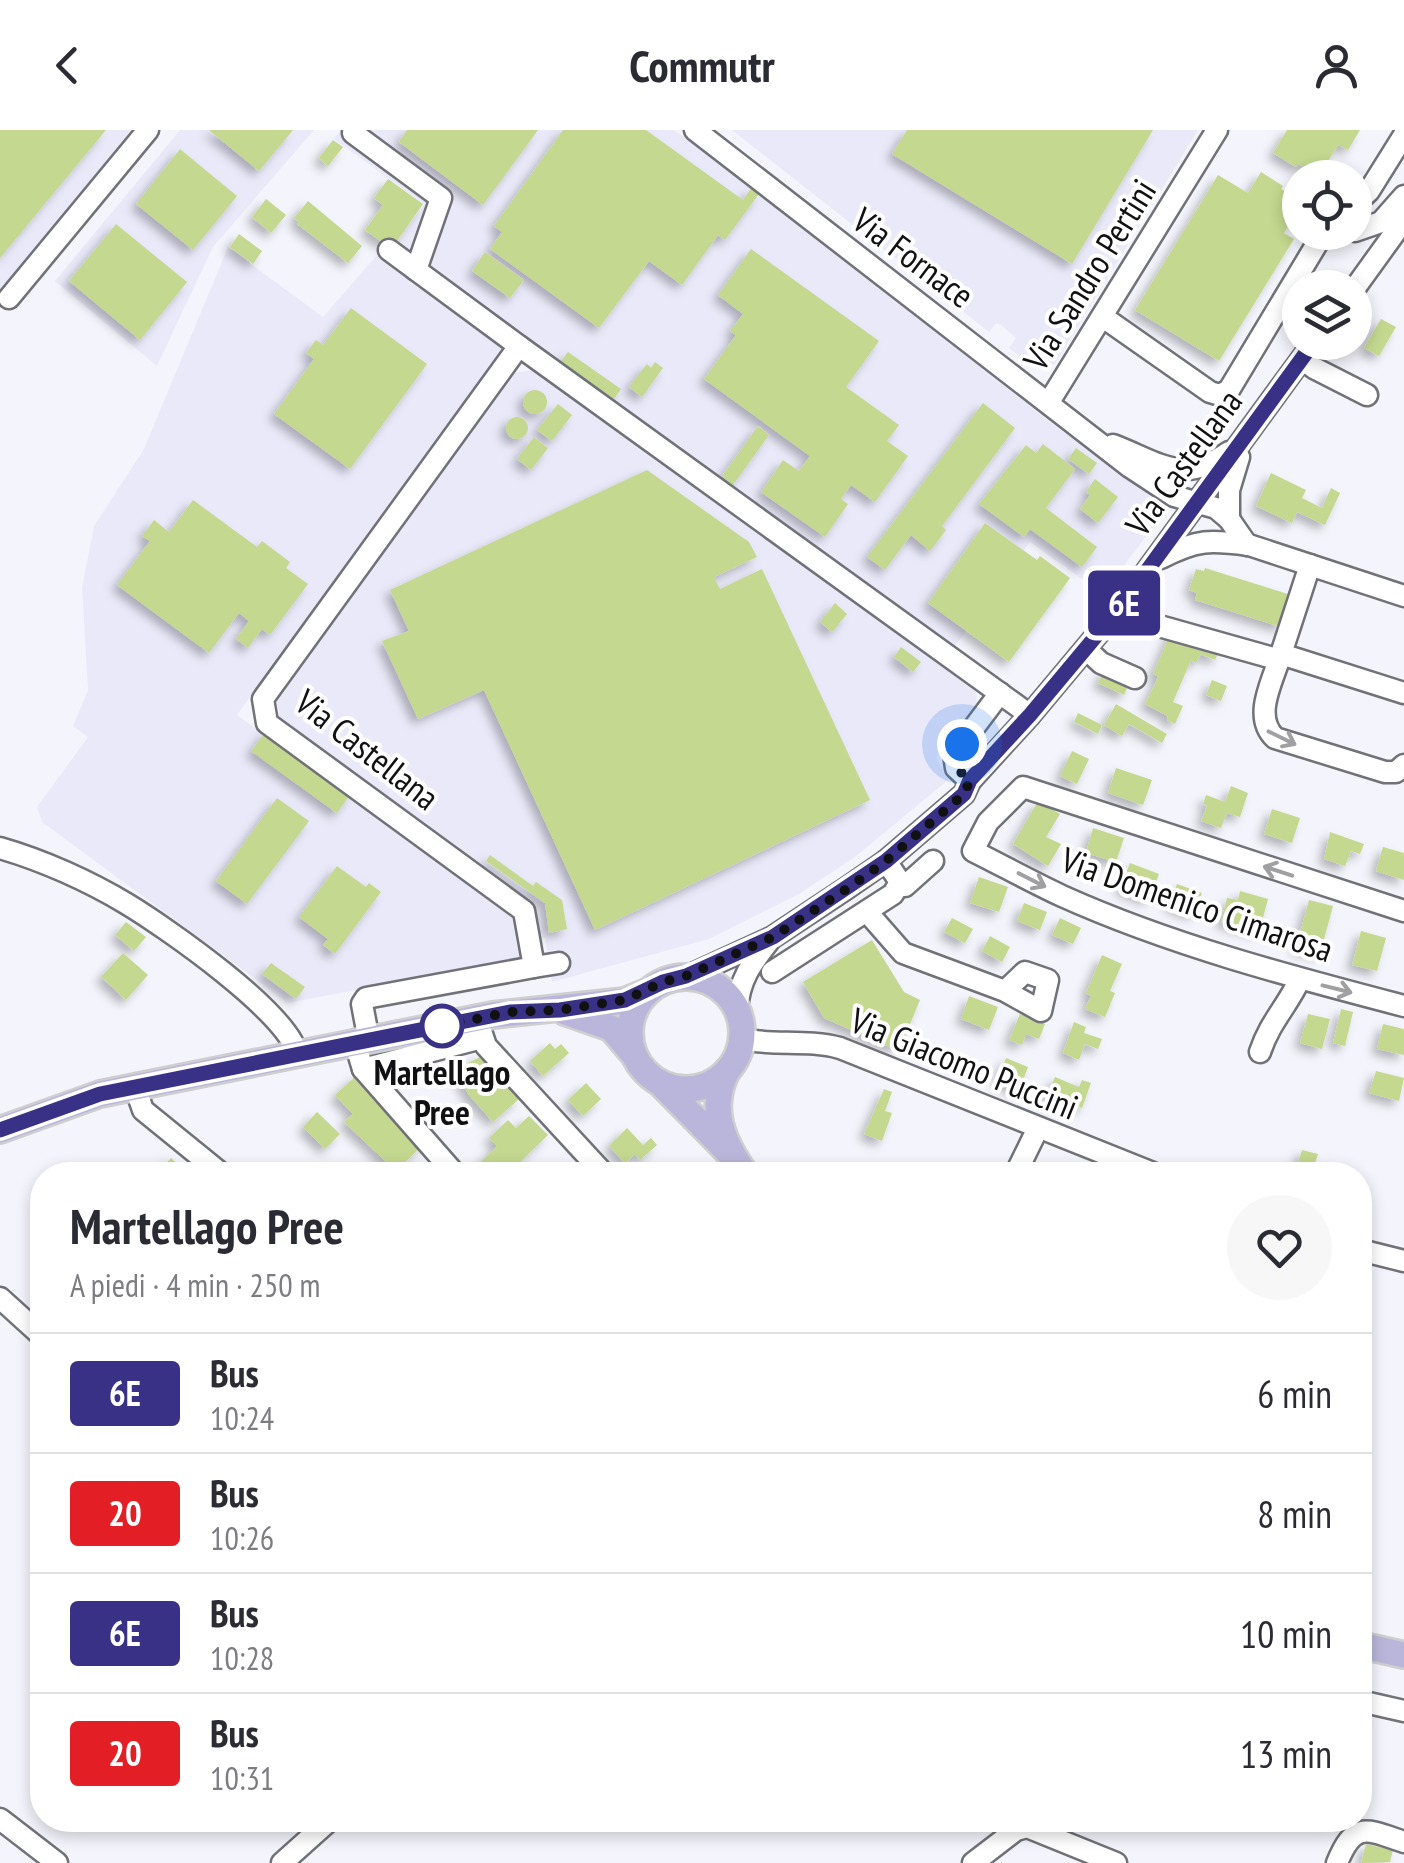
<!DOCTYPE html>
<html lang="it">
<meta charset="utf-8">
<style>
:root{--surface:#fff;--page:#f7f7f7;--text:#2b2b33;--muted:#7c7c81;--line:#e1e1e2}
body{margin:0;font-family:"PT Sans Narrow",sans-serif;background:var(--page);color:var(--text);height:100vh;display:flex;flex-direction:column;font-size:38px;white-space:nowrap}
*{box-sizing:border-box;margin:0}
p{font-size:32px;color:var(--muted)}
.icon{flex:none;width:55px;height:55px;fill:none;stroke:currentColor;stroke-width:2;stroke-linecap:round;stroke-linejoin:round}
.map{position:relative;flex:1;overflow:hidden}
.side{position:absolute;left:30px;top:1032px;width:1342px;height:670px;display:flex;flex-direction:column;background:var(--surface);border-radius:40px;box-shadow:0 5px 15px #0003}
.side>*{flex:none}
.badge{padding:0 20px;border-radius:8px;font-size:35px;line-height:65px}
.fabs{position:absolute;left:1282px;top:30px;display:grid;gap:20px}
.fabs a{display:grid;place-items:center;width:90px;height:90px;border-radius:50%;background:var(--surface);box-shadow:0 5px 15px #0003;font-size:50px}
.you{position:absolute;width:50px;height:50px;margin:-25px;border:8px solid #fff;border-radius:50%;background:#1a73e8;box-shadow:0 0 0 15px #1a73e833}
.map>.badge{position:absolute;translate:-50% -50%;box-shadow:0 0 0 5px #fff}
.round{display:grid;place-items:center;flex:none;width:105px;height:105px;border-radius:52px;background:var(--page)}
.summary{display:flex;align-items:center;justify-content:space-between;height:170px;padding:0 40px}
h1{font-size:48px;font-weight:800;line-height:75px}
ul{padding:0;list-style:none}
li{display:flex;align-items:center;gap:30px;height:120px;padding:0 40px;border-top:2px solid var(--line)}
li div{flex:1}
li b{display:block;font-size:38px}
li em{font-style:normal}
li .badge{min-width:110px;font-weight:700;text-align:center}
header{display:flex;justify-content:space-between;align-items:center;height:130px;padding:0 40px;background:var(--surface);font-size:45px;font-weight:800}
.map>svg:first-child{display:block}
.built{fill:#eae9f9}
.building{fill:#c4d88f;filter:url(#shadow)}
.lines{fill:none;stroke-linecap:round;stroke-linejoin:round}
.minor-casing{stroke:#717178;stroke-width:25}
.major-casing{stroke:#cfcfd0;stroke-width:30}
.minor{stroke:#fff;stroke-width:20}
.major{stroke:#bab6db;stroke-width:25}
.oneway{stroke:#a09fa1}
.line-casing{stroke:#fff;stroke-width:22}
.line{stroke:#393185;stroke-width:15}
.walk{stroke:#111013;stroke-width:10;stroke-dasharray:0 18}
.stop-dot{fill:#fff;stroke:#393185;stroke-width:5}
.labels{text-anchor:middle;stroke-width:8;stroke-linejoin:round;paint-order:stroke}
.street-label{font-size:35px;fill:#111013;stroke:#fff}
.stop-label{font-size:35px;font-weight:bold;fill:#111013;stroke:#fff}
</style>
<header><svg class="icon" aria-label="back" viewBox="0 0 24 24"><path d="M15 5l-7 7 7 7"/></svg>Commutr<svg class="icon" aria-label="person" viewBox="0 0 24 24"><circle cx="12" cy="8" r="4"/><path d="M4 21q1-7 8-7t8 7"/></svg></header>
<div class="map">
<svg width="1404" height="1733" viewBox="0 0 1404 1733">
<defs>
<filter id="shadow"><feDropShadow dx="-5.5" dy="5.5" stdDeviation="5" flood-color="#0004"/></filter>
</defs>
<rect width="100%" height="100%" fill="#f4f4fc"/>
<g class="built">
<path d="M0,0H132L0,159Z"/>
<path d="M180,0H314L213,117L157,236L55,151Z"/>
<path d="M341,0H673L713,25L1046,289L1147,363L1156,376L1158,390L1103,464L1030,412L953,519L396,113L424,74L334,9Z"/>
<path d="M732,0H1198L1055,234L1034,238L1009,218L1016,208L1001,195L996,193L989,202Z"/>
<path d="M228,117L323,187L377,125L504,217L237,585L516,788L522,825L519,829L288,873L42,692L37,677L88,607L73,596L88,560L82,458L94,396L144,319Z"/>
<path d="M534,240L976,562L977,577L936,627L948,650L855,727L799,764L709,809L552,852L545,808H540L535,777L280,591L277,568L512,243Z"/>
</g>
<g class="building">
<path d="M0,0H106L0,128Z"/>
<path d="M209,0H293L259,41Z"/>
<path d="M407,0H538L483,75L399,12Z"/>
<path d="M563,0H646L743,70L751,58L759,64L725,110L718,105L682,155L649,131L599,198L490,119L502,102L494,96Z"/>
<path d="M907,0H1153L1072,134L892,24Z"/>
<path d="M1287,0H1360L1348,20L1338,15L1325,36L1312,33L1304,37L1298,34L1296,37L1273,23Z"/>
<path d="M333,10L343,17L328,36L319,28Z"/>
<path d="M180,19L237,66L193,120L136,74Z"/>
<path d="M1261,42L1283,56L1281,59L1288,63L1287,72L1296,82L1284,103L1294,109L1219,231L1135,180L1218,45L1248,63Z"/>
<path d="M388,49L423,74L395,114L389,109L386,115L365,100L383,75L374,68Z"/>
<path d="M266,69L286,85L271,103L252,87Z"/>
<path d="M308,71L362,116L348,133L297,94L299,92L294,88Z"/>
<path d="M116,94L187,152L140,210L69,151Z"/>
<path d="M239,104L262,121L253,134L230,117Z"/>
<path d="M751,119L879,211L846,257L899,295L887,311L908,326L875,372L851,355L841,369L848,374L825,407L761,362L783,330L799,341L810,326L704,249L736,205L730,201L743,184L718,165Z"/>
<path d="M485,122L524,150L510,168L472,141Z"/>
<path d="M351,178L427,234L350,339L274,284L314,229L306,223L316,210L323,215Z"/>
<path d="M1381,189L1396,197L1379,226L1364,218Z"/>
<path d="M568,222L621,259L614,269L561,231Z"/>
<path d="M655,232L663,238L642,267L629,257L647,234L651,238Z"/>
<circle cx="535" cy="272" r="12"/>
<path d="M983,273L1015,298L942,396L946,400L930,421L911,405L885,440L867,427Z"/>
<path d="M558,274L572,285L552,311L537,300Z"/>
<circle cx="517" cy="298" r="11"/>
<path d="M758,296L769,305L733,355L722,346Z"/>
<path d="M534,307L548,318L531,340L517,329Z"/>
<path d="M1043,314L1075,339L1046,378L1097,417L1082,437L1030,399L1024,407L979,374L1026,315L1036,323Z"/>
<path d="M1076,318L1097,333L1089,344L1068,329Z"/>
<path d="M647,340L749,412L757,427L714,447L720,459L762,439L870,670L595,800L484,560L418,589L382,511L409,501L390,460Z"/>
<path d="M1271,343L1306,360L1302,368L1322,378L1331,358L1340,363L1325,395L1297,382L1292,393L1256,376Z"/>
<path d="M1095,349L1118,367L1098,393L1080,379L1090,365L1086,362Z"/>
<path d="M193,370L257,417L262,411L290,432L286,438L308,454L270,505L262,499L248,518L236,509L249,491L239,483L209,523L117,455L150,411L142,406L154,390L169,402Z"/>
<path d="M985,393L1037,430L1040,426L1070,448L1009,532L928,473Z"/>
<path d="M1205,438L1291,465L1281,497L1195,470L1197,463L1189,460L1196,439L1204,441Z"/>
<path d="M835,473L847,484L832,502L820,492Z"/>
<path d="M1172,500L1220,519L1215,530L1201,524L1196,533L1191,530L1173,572L1183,576L1175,594L1167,590L1168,586L1145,574L1155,554L1158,546L1153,544Z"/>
<path d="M901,517L921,532L913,542L894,527Z"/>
<path d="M1105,539L1130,551L1124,565L1098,553Z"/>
<path d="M1212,550L1227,556L1221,571L1206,565Z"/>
<path d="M1116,574L1167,604L1162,613L1129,594L1122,606L1104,595Z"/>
<path d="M1078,583L1102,595L1098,604L1074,592Z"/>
<path d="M267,600L352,662L337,683L251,621Z"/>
<path d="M1072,621L1089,629L1077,654L1060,646Z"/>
<path d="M1116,638L1152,650L1143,675L1108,663Z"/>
<path d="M1231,656L1248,663L1240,687L1227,683L1221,698L1201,691L1207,676L1203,674L1206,665L1225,672Z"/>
<path d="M277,668L309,691L247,774L216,751Z"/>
<path d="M1038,671L1060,684L1046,707L1061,714L1048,736L1013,714Z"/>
<path d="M1272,679L1300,688L1292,713L1264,704Z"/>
<path d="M1093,698L1124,708L1116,732L1086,723Z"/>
<path d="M1330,702L1364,714L1360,724L1351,721L1345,736L1324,729Z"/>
<path d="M1383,717L1404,723V750L1376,741Z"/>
<path d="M490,725L533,756L536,752L562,770L567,799L549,803L545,773L486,731Z"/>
<path d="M1130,733L1159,744L1149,770L1120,759Z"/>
<path d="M337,736L366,757L369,753L381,762L335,824L323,815L328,809L299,787Z"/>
<path d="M979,747L1008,757L999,782L970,773Z"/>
<path d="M1177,754L1202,763L1194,785L1169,775Z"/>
<path d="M1240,761L1268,769L1259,802L1221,792L1227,768L1238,770Z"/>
<path d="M1309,770L1333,776L1320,824L1296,818Z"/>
<path d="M1024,773L1047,782L1040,800L1017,791Z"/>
<path d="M952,788L973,799L965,813L944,802Z"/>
<path d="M1060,788L1081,798L1073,814L1052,805Z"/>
<path d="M126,792L146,807L134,821L115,805Z"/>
<path d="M1361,801L1386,808L1377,841L1352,835Z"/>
<path d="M990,806L1010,817L1002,832L982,821Z"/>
<path d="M872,810L904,862L920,870L903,911L892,918L824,888L803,852Z"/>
<path d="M123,823L148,845L126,870L101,847Z"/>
<path d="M1102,825L1122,834L1110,861L1115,863L1105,887L1085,879L1091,866L1086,863Z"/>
<path d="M271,833L305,857L296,869L262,844Z"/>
<path d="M969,866L998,877L989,900L961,889Z"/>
<path d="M1341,879L1353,882L1345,916L1333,913Z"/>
<path d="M1020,884L1045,894L1039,909L1026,904L1022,915L1009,910Z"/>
<path d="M1308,884L1330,889L1322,919L1300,913Z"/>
<path d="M1074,892L1086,897L1084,903L1102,909L1098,919L1085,914L1079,930L1063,923Z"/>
<path d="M1383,894L1404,899V925L1377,919Z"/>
<path d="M550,913L555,919L561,914L569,923L543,946L530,931Z"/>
<path d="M484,925L489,938L497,933L503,946L519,969L493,992L468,964L456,939Z"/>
<path d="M1006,928L1028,937L1019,961L997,951Z"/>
<path d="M1376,941L1404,948L1399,971L1369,963Z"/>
<path d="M358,944L424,1014L396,1041L344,992L353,984L335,965Z"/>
<path d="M1055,947L1079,957L1082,950L1091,953L1082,978L1064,971L1062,978L1045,971Z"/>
<path d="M586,953L601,969L583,986L568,970Z"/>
<path d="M884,959L892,962L885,981L892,983L882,1011L864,1004Z"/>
<path d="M317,982L340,1004L325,1019L303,997Z"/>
<path d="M529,986L548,1005L507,1045H491L480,1033L497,1016L489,1008L508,990L516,998Z"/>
<path d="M627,998L643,1015L651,1008L657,1015L640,1030L635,1024L625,1033L609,1016Z"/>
<path d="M1302,1020L1318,1024L1311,1045H1301L1303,1040L1296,1039Z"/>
<path d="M171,1028L189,1045H156Z"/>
<path d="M1360,1629L1370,1631L1362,1681H1360Z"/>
<path d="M1366,1714L1393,1720L1390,1732L1361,1733Z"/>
</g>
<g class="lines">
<g class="minor-casing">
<g id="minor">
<path d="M695,0L1130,337L1174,366L1216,378L1229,389L1247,415"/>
<path d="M353,3L441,68L416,140"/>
<path d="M1355,74L1369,61L1404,5"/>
<path d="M1355,101L1381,92L1404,66"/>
<path d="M389,120L519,216"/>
<path d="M1355,158L1404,90"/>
<path d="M9,168L148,0"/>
<path d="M1103,187L1210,262L1220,265L1229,260L1324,102"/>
<path d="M1302,229L1314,238L1367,265"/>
<path d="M1049,272L1217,0"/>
<path d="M1113,315C1162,334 1182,355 1229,322"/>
<path d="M1229,389V360L1239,327"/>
<path d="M1161,428C1197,409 1211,410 1249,415L1404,466"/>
<path d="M1310,435L1281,524L1404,563"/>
<path d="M1122,475L1145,492L1280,530"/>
<path d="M1086,519L1101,533L1135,548"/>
<path d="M1281,524C1273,551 1252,586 1275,608L1385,642H1396L1404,635"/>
<path d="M970,651L956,638L954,624L1000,563"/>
<path d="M0,718C42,730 89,751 127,774C165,797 289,883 297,924"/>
<path d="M899,756H905L933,731"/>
<path d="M1404,781L1023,657L988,692L973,721C1003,736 1032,752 1062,766C1171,815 1289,846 1404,876"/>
<path d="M868,783L903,823L1005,861L1041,881L1048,850L1025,842L1005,861"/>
<path d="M534,837L559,833"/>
<path d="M772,842L893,764L900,752L886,731"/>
<path d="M686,847L773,807L847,758L886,731L964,664L970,651L1030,585L1122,475L1314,212"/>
<path d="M737,880C739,850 751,834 769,811"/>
<path d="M477,889L486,916L605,1045"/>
<path d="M741,909C774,916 808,909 840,918L1158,1045"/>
<path d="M369,911L362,874L366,868L534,837L524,781L267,593L263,569L519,216L1030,585"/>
<path d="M355,913L363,939L456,1045"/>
<path d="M1260,922C1270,892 1286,878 1300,849"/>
<path d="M363,939L482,908"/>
<path d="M135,957L143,980L223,1045"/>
<path d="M1015,1045L1038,998"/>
<path d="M1360,1120L1404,1131"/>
<path d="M0,1168L42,1206"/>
<path d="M1360,1571L1404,1581"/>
<path d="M0,1689L57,1733"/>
<path d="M282,1733L330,1690"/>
<path d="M973,1733L1016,1700L1027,1697L1116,1733"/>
<path d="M1337,1733C1354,1691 1366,1699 1404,1712"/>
</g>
</g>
<g class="major-casing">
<g id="major">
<circle cx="686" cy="903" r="56"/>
<path d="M565,882L611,898L634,925"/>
<path d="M727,941C708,979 722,1011 746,1045"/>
<path d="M660,953L730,1024"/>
<path d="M0,1000L100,964L493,885L625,871L647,862"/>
<path d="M1360,1515L1404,1525"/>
</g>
</g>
<use href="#minor" class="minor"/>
<use href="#major" class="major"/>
</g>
<defs><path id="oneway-shaft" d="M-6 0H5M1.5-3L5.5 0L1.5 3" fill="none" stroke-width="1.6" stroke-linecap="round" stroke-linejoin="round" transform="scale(2.5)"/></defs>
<g class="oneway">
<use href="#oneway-shaft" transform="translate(1282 608) rotate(26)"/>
<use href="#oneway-shaft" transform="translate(1278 741) rotate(-162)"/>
<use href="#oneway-shaft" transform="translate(1032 750) rotate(27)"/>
<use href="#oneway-shaft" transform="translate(1337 859) rotate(14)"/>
</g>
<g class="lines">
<g class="line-casing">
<path id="line" d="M0,1000L100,964L510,882L560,880L625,870L663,852L686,846L773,807L886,731L964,664L970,650L1030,585L1122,475L1314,212"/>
</g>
<use href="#line" class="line"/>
<path class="walk" d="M442,896L510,882L560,880L625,870L663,852L686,846L773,807L848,758L886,731L964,664L970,650L956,638L954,624L962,614"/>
</g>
<circle class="stop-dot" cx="442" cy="896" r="20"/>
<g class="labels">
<g class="street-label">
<text transform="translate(913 128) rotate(37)" y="12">Via Fornace</text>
<text transform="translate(1090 145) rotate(-58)" y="12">Via Sandro Pertini</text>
<text transform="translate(1184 333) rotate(-54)" y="12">Via Castellana</text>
<text transform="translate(367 620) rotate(38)" y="12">Via Castellana</text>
<text transform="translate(1197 775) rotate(19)" y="12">Via Domenico Cimarosa</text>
<text transform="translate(964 934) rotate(22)" y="12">Via Giacomo Puccini</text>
</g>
<g class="stop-label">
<text x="442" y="955">Martellago<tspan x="442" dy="40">Pree</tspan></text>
</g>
</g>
</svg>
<div class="fabs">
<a><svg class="icon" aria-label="locate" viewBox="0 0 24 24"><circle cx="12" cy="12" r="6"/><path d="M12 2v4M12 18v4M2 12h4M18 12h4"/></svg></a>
<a><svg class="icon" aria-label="layers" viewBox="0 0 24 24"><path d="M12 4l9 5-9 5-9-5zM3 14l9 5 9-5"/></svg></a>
</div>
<div class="you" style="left:962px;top:614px"></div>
<b class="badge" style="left:1124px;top:473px;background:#393185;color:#fff">6E</b>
<section class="side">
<div class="summary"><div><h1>Martellago Pree</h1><p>A piedi · 4 min · 250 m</p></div><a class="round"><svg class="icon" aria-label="heart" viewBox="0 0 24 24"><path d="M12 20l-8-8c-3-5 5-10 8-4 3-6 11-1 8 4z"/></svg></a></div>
<ul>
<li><span class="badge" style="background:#393185;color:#fff">6E</span><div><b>Bus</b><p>10:24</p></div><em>6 min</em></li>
<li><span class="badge" style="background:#e31e24;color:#fff">20</span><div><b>Bus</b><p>10:26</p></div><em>8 min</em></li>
<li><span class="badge" style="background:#393185;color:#fff">6E</span><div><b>Bus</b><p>10:28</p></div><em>10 min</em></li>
<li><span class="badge" style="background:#e31e24;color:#fff">20</span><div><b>Bus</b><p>10:31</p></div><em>13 min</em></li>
</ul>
</section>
</div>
